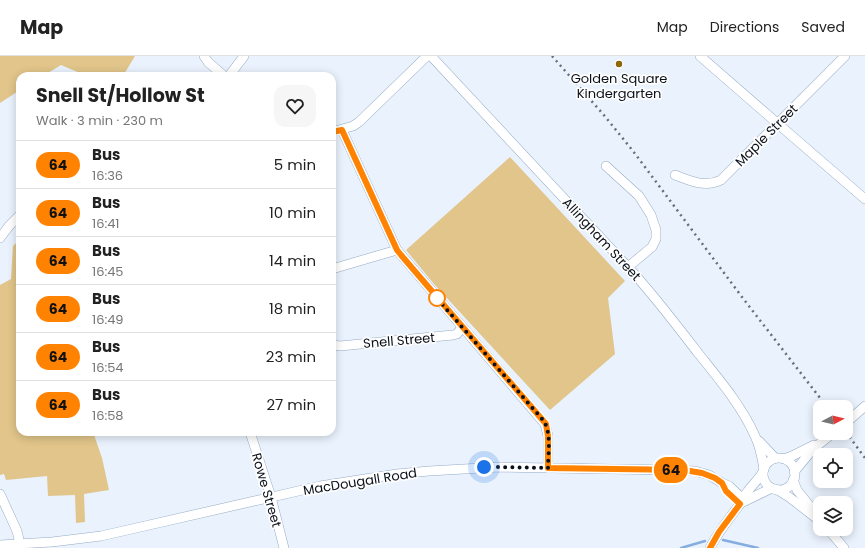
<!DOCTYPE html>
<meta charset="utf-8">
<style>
:root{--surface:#fff;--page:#f6f6f6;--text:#222;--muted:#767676;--line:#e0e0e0}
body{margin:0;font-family:Poppins,sans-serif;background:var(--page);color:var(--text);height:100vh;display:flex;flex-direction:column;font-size:15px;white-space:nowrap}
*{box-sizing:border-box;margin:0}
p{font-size:13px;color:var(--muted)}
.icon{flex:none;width:22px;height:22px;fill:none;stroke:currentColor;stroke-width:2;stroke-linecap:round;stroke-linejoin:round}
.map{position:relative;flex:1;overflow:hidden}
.drawer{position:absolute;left:16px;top:16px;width:320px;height:364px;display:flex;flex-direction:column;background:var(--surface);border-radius:12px;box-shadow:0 2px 10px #0003}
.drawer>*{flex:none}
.badge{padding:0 8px;border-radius:13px;font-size:14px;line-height:26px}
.needle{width:26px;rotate:83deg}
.fabs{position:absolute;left:813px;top:344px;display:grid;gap:8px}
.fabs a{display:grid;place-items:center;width:40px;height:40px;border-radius:8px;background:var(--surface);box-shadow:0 2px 10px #0003;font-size:20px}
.you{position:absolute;width:20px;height:20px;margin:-10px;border:3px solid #fff;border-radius:50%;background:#1a73e8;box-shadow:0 0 0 6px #1a73e833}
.map>.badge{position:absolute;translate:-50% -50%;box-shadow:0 0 0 2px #fff}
.round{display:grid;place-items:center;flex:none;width:42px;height:42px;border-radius:12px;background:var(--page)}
.summary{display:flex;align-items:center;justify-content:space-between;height:68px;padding:0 20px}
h1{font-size:19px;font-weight:700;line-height:30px}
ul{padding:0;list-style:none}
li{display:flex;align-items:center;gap:12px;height:48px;padding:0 20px;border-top:1px solid var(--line)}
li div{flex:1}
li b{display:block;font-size:15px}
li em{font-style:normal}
li .badge{min-width:44px;font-weight:700;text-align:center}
header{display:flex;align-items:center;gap:24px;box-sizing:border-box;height:56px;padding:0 20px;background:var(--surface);border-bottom:1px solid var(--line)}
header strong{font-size:19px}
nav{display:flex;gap:22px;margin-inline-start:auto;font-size:14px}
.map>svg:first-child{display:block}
.green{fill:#e1c58a}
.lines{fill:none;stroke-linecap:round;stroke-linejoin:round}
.stream{stroke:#85addf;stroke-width:2.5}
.minor-casing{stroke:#96abc5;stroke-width:10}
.minor{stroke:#fff;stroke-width:9}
.rail{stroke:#666e77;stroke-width:2.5;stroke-dasharray:2 4;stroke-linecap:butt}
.line-casing{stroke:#fff;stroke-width:9}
.line{stroke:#ff8200;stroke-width:6}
.walk{stroke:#091019;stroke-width:4;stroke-dasharray:0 7.2}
.poi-dot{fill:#8b6808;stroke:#fefefe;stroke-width:1.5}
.stop-dot{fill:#fff;stroke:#ff8200;stroke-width:2}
.labels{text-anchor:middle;stroke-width:3.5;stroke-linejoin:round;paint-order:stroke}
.poi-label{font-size:13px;fill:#091019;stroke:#fefefe}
.street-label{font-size:13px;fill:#091019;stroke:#fefefe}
</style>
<header>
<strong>Map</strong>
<nav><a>Map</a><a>Directions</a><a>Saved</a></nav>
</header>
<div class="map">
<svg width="865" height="492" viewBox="0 0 865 492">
<rect width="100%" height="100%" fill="#e9f2fd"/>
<g class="green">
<path d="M0,0H135L123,20H87L61,9L43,20H20V34L0,47Z"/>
<path d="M510,101L625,225L608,242L615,298L550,354L434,228L406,194Z"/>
<path d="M20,183V376H93L102,402L109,434L84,438L85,466L76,467L75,439L48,440L47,420L6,424L4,418L0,419V229L11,223L13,190Z"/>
</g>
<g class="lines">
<g class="stream">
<path d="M723,484L758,492"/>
<path d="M681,492L705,485"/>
</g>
<g class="minor-casing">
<g id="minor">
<path d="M204,0L208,6L224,20"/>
<path d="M431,0L628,211C653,238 675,267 698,297C718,322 742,350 755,380C760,390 762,401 764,413"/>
<path d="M700,0L777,67L865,143"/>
<path d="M229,20L244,0"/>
<path d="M342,74L397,194L545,368L548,380V412"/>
<path d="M332,76L353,70L359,66L427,0"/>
<path d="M606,110L639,140L651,159L656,174V183L652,191L628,211"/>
<path d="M675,119C691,125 705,132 721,124L845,0"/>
<path d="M0,182L9,170L20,159"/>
<path d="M332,213L397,194"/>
<path d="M332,289L340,290L453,279L457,278L462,271"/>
<path d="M846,367L865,350"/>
<path d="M250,376L271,441L284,492"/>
<path d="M759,385L775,402"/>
<circle cx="779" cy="418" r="16"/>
<path d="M784,403L792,400L814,389"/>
<path d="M794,416L813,393L833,377"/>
<path d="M793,424L797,434L813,454"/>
<path d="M776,433L789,441L820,465"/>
<path d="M0,438L17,475L20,488"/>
<path d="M741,447L772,432"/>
<path d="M828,473L844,492"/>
<path d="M0,489L52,486L101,480L320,430L397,418L429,415L499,411L671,414L695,415L709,419L722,427L729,430L745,445"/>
<path d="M710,492C718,476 729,463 740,448C743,444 744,439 748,435C753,428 759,423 763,416"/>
</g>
</g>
<use href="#minor" class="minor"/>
<g class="rail">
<path d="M552,0L603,58L633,95L742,241L827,351"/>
<path d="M846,376L865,402"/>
</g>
</g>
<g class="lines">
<g class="line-casing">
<path id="line" d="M332,76L342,74L397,194L401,199L546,368L548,380V412L684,414L702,417L715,422L722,427L726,435L740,448L719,476L710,492"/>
</g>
<use href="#line" class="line"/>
<path class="walk" d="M437,242L435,240L543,364C552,376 548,398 548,412L499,411H484"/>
</g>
<circle class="poi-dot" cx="619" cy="8" r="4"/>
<circle class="stop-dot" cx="437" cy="242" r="8"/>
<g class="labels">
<g class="poi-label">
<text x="619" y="27">Golden Square<tspan x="619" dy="15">Kindergarten</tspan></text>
</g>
<g class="street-label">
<text transform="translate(766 79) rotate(-45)" y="5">Maple Street</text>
<text transform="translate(602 183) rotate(47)" y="5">Allingham Street</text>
<text transform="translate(399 284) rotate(-5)" y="5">Snell Street</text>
<text transform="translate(360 425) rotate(-9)" y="5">MacDougall Road</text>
<text transform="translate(267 434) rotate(74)" y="5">Rowe Street</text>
</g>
</g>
</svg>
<div class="fabs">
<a><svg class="needle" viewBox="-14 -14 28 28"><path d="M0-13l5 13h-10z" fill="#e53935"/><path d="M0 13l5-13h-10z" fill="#767676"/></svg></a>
<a><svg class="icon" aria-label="locate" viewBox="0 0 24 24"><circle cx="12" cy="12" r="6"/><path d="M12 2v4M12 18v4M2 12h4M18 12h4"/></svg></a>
<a><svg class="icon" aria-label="layers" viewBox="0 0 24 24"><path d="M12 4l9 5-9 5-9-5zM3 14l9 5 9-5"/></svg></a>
</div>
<div class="you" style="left:484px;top:411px"></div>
<b class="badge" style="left:671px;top:414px;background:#ff8200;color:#111">64</b>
<section class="drawer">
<div class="summary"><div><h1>Snell St/Hollow St</h1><p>Walk · 3 min · 230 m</p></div><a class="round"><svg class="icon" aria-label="heart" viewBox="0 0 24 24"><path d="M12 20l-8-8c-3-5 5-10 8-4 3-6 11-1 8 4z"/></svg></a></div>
<ul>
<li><span class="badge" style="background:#ff8200;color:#111">64</span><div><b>Bus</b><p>16:36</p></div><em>5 min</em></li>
<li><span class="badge" style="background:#ff8200;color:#111">64</span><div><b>Bus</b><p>16:41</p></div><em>10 min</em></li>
<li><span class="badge" style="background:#ff8200;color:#111">64</span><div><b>Bus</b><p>16:45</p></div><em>14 min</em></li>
<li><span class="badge" style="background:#ff8200;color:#111">64</span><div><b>Bus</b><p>16:49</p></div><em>18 min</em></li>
<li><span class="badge" style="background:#ff8200;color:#111">64</span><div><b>Bus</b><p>16:54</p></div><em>23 min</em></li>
<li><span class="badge" style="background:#ff8200;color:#111">64</span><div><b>Bus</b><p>16:58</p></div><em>27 min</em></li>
</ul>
</section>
</div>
